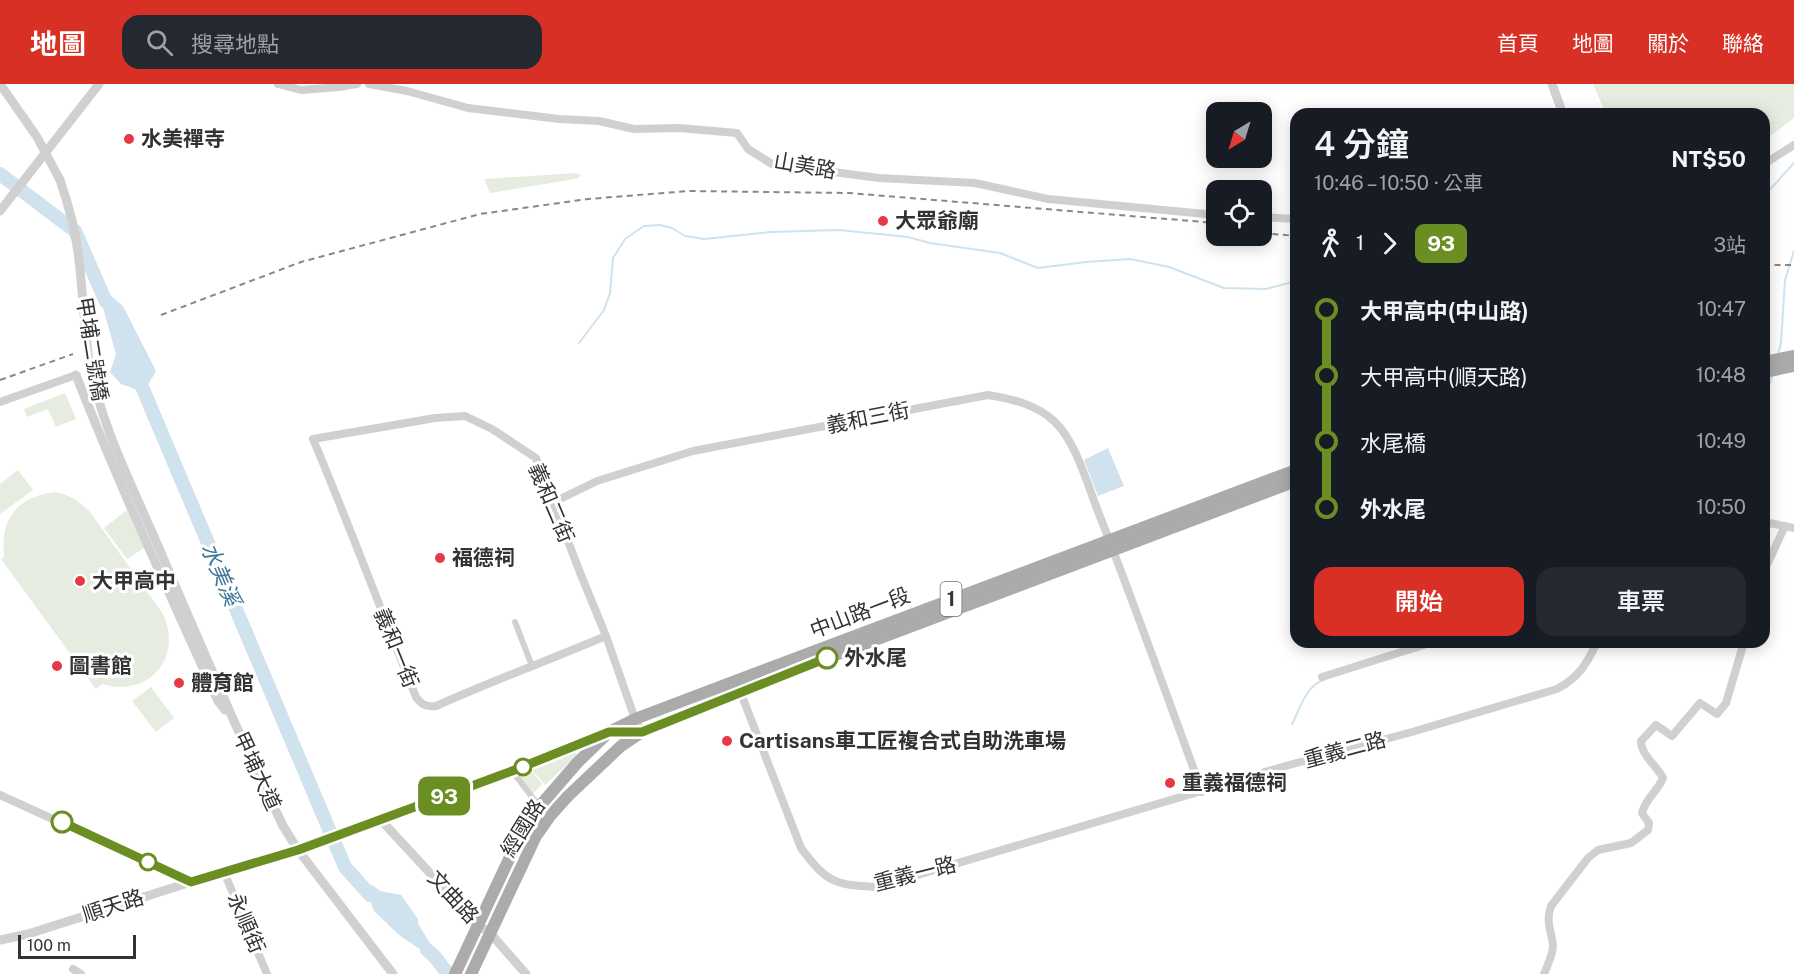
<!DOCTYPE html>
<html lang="zh-TW">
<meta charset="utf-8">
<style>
:root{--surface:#171b24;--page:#242831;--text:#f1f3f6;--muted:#9ea1a6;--accent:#d93025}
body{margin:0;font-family:"Public Sans","Noto Sans TC",sans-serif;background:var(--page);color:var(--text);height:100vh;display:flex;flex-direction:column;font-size:22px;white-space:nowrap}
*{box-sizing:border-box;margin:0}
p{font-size:20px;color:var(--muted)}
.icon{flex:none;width:33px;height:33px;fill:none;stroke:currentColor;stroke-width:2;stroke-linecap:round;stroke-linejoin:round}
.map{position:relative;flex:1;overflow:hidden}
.panel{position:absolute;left:1290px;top:24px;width:480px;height:540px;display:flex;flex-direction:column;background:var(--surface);border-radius:18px;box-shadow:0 3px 15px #0003}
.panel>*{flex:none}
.badge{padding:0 12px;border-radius:9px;font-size:21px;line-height:39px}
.needle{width:39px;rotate:218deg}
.fabs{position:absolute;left:1206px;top:18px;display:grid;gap:12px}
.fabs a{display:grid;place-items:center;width:66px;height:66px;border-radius:12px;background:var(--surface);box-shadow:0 3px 15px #0003;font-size:30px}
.scale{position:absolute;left:18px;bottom:15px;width:118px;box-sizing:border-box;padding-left:6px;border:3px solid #333;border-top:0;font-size:16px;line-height:21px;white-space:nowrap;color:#333;-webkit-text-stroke:4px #fff;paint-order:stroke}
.map>.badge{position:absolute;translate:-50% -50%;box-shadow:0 0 0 3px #fff}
.legs{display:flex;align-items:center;gap:9px;height:66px;padding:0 24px;font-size:20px}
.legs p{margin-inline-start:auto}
.overview{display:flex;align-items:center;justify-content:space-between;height:102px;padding:0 24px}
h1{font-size:33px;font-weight:600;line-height:45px}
.button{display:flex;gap:12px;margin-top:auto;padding:12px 24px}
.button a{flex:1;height:69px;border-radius:18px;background:var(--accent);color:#fff;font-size:24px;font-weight:600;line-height:69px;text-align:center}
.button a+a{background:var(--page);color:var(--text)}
ul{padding:0 24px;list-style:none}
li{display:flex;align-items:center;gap:21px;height:66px;font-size:22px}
li i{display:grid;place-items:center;width:9px;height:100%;margin:0 8px;background:currentColor}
li i::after{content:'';width:15px;height:15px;margin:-8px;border:4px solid;border-radius:50%;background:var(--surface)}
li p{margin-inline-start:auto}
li:first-child i{background:linear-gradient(#0000 50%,currentColor 0)}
li:last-child i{background:linear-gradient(currentColor 50%,#0000 0)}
header{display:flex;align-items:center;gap:36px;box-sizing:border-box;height:84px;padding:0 30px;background:var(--accent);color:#fff}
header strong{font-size:28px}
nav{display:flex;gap:33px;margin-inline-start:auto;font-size:21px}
.search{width:420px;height:54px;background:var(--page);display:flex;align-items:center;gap:15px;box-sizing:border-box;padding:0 21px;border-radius:18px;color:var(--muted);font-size:22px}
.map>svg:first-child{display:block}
.green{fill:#e6ecdf}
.water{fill:#cfe2ee}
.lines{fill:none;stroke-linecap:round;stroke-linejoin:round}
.stream{stroke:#cfe2ee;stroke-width:2}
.river{stroke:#cfe2ee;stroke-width:14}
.pedestrian{stroke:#d0d0d0;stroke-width:6}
.minor{stroke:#d0d0d0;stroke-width:8}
.tertiary{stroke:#d0d0d0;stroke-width:9}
.primary{stroke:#ababab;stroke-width:12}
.rail{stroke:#888;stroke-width:2;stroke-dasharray:6 4.5;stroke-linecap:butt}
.tertiary-bridge{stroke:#d0d0d0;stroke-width:9}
.line-1-casing{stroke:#fff;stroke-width:14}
.line-1{stroke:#6b8e23;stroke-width:9}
.poi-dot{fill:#e63946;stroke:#fff;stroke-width:2}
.stop-1-dot{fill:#fff;stroke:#6b8e23;stroke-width:3}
.labels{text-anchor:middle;stroke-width:6;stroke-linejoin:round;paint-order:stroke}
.shield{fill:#fff;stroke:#707070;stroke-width:1.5}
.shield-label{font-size:20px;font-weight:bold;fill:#333}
.poi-label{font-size:21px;font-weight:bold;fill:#333;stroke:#fff;text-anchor:start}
.street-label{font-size:21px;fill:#333;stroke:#fff}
.stop-label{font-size:21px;font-weight:bold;fill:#333;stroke:#fff;text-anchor:start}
.water-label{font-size:22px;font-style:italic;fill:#3f7597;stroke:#fff}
</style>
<header>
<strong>地圖</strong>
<div class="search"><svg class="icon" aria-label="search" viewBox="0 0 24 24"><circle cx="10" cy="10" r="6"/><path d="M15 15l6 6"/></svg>搜尋地點</div>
<nav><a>首頁</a><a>地圖</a><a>關於</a><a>聯絡</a></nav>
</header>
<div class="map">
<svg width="1794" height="890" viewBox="0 0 1794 890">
<rect width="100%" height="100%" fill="#fff"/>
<g class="green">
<path d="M1593,0H1794V34L1764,57V30H1606Z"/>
<path d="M576,89L581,91L578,94L569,96L490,109L484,95Z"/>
<path d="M65,309L76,335L56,343L48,325L27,333L24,325Z"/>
<path d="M18,386L33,406L0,430V400Z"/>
<path d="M55,408C69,410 80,418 90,428L163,530C183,574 149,614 102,600L96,605L1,475L4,473C0,433 18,413 55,408Z"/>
<path d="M127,426L144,464L127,475L104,444Z"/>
<path d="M151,603L174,634L156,648L132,617Z"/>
<path d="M575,668L577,671L545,701L531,685Z"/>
<path d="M531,686L542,700L532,711L518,692Z"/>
</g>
<g class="water">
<path d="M99,202L123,222L156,287L144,308L121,300L110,288L116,270L102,220Z"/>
<path d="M1108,364L1124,402L1098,412L1084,376Z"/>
<path d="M358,798L372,801L380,807L401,811L418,835V840L439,873L440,879L399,851L374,827L371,819Z"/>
</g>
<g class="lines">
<g class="stream">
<path d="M1764,112L1794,79"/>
<path d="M579,259L604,226L610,209L613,174L625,155L644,142L660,141L672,144L685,152L704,155L771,148L839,146L908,153L930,159L1000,169L1038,184L1086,178L1130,175L1169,183L1224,204L1266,205L1296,197"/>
<path d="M1778,270L1781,259L1785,196L1794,167"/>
<path d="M1764,303L1769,302L1773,290"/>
<path d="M1292,640C1300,625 1306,601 1324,596"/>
</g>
<g class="river">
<path d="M0,90L75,147L106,218"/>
<path d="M137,291L345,783L370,811"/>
<path d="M427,866L435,873L448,890"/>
</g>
<g class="pedestrian">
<path d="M515,538L532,582"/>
<path d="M512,687L539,722"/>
</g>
<g class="minor">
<path d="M278,0L301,6L339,3L357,0"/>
<path d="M369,0L407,7L468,24L559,35L599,37L634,45L679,44L737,49L748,65L772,80L879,94L975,99L1048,115L1216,131"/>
<path d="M1764,80L1794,61"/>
<path d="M1262,133L1296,135"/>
<path d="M0,318L76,291"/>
<path d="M554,418L597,397L693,367L988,311C1012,315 1036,320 1055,338C1077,359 1089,406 1101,435C1136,525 1169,617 1202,708"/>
<path d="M1764,438L1794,444"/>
<path d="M1764,487L1785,442"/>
<path d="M606,552C549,576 492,597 436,622C426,623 422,621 416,613C381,527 349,440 313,355L435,334L465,332L492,345L536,374L581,491L606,552L635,635L642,648"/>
<path d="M1322,593L1433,558"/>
<path d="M740,607L801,764C827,799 835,801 877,803L1289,681L1412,648L1557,605C1578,594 1587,580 1597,558"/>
<path d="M0,711L191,798"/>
<path d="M224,788L267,890"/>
<path d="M73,885L81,890"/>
<path d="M1544,890C1547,882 1553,871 1553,862C1552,847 1545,839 1551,822L1588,774L1598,766L1631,759L1648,746L1649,739L1642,729C1645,715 1658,707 1663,694C1657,682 1641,671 1641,657L1656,641L1672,652L1700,619L1717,630L1726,619L1744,558"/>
</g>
<g class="tertiary">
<path d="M0,0L37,53L60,96"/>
<path d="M1552,0L1563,30"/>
<path d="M0,127L99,0"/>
<path d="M76,291C119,401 169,509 218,617L225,626"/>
<path d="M158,462L233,635L283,742L298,766L393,890"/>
<path d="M380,735L478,841L490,849L526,890"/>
<path d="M0,856L28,850L191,798L298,766L512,687L609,648H642"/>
</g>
<g class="primary">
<path d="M1764,278L1794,272"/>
<path d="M1764,288L1794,282"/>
<path d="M455,890L510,773L539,723L577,679L609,648L635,635L735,597L1296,386"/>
<path d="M471,890L536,752L550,732L568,712L621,662L642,648L740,607L1296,397"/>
</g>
<g class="rail">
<path d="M1262,149L1296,152"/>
<path d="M1764,181H1794"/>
<path d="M161,231L301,178L480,130L588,115L689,107L849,109L1216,139"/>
<path d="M0,296L73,270"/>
</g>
<path class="tertiary-bridge" d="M60,96C69,122 76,148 79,176C83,209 84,243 89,277C101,342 132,401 158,462"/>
</g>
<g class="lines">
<g class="line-1-casing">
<path id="line-1" d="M62,738L191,798L298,766L512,687L609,648H642L827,574"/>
</g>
<use href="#line-1" class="line-1"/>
</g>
<g class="poi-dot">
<circle cx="129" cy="55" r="6"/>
<circle cx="883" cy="137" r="6"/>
<circle cx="440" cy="474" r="6"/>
<circle cx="80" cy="497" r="6"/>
<circle cx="57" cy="582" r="6"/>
<circle cx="179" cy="599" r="6"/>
<circle cx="727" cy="657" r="6"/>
<circle cx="1170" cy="699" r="6"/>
</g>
<g class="stop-1-dot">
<circle cx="827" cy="574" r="10"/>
<circle cx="523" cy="683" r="8"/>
<circle cx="62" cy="738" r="10"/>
<circle cx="148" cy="778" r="8"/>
</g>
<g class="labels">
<rect class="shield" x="940.5" y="498" width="21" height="34" rx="4.5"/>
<g class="shield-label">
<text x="951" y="522">1</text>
</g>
<g class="poi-label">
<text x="141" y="62">水美禪寺</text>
<text x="895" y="144">大眾爺廟</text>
<text x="452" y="481">福德祠</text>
<text x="92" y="504">大甲高中</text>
<text x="69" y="589">圖書館</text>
<text x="191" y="606">體育館</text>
<text x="739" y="664">Cartisans車工匠複合式自助洗車場</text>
<text x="1182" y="706">重義福德祠</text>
</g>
<g class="street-label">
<text transform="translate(805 82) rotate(10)" y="7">山美路</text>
<text transform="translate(92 265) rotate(81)" y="7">甲埔二號橋</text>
<text transform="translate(868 334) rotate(-11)" y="7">義和三街</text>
<text transform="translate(551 419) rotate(67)" y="7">義和二街</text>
<text transform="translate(860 529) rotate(-21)" y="7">中山路一段</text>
<text transform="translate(396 564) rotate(68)" y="7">義和一街</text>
<text transform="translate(1345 666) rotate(-15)" y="7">重義二路</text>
<text transform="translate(257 687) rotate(65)" y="7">甲埔大道</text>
<text transform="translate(523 744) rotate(-58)" y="7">經國路</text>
<text transform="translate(915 790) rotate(-14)" y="7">重義一路</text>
<text transform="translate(453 813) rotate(47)" y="7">文曲路</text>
<text transform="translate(113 822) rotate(-18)" y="7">順天路</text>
<text transform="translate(246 839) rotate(67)" y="7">永順街</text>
</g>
<g class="stop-label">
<text x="844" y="581">外水尾</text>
</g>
<g class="water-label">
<text transform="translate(221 490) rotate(67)" y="8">水美溪</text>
</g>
</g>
</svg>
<div class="fabs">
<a><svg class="needle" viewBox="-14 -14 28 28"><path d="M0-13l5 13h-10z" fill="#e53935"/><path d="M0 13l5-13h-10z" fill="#9ea1a6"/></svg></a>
<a><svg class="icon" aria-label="locate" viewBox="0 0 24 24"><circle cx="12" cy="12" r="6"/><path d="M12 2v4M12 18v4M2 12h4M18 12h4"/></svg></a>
</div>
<div class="scale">100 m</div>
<b class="badge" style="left:444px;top:712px;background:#6b8e23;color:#fff">93</b>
<section class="panel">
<div class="overview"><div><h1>4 分鐘</h1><p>10:46 – 10:50 · 公車</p></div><b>NT$50</b></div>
<div class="legs"><svg class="icon" aria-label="walk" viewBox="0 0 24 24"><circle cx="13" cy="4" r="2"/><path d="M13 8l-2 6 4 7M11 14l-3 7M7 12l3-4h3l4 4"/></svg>1<svg class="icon" aria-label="forward" viewBox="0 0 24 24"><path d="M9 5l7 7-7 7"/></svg><b class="badge" style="background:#6b8e23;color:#fff">93</b><p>3站</p></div>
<ul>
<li><i style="color:#6b8e23"></i><b>大甲高中(中山路)</b><p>10:47</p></li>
<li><i style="color:#6b8e23"></i><span>大甲高中(順天路)</span><p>10:48</p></li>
<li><i style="color:#6b8e23"></i><span>水尾橋</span><p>10:49</p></li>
<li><i style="color:#6b8e23"></i><b>外水尾</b><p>10:50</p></li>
</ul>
<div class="button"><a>開始</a><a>車票</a></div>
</section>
</div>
